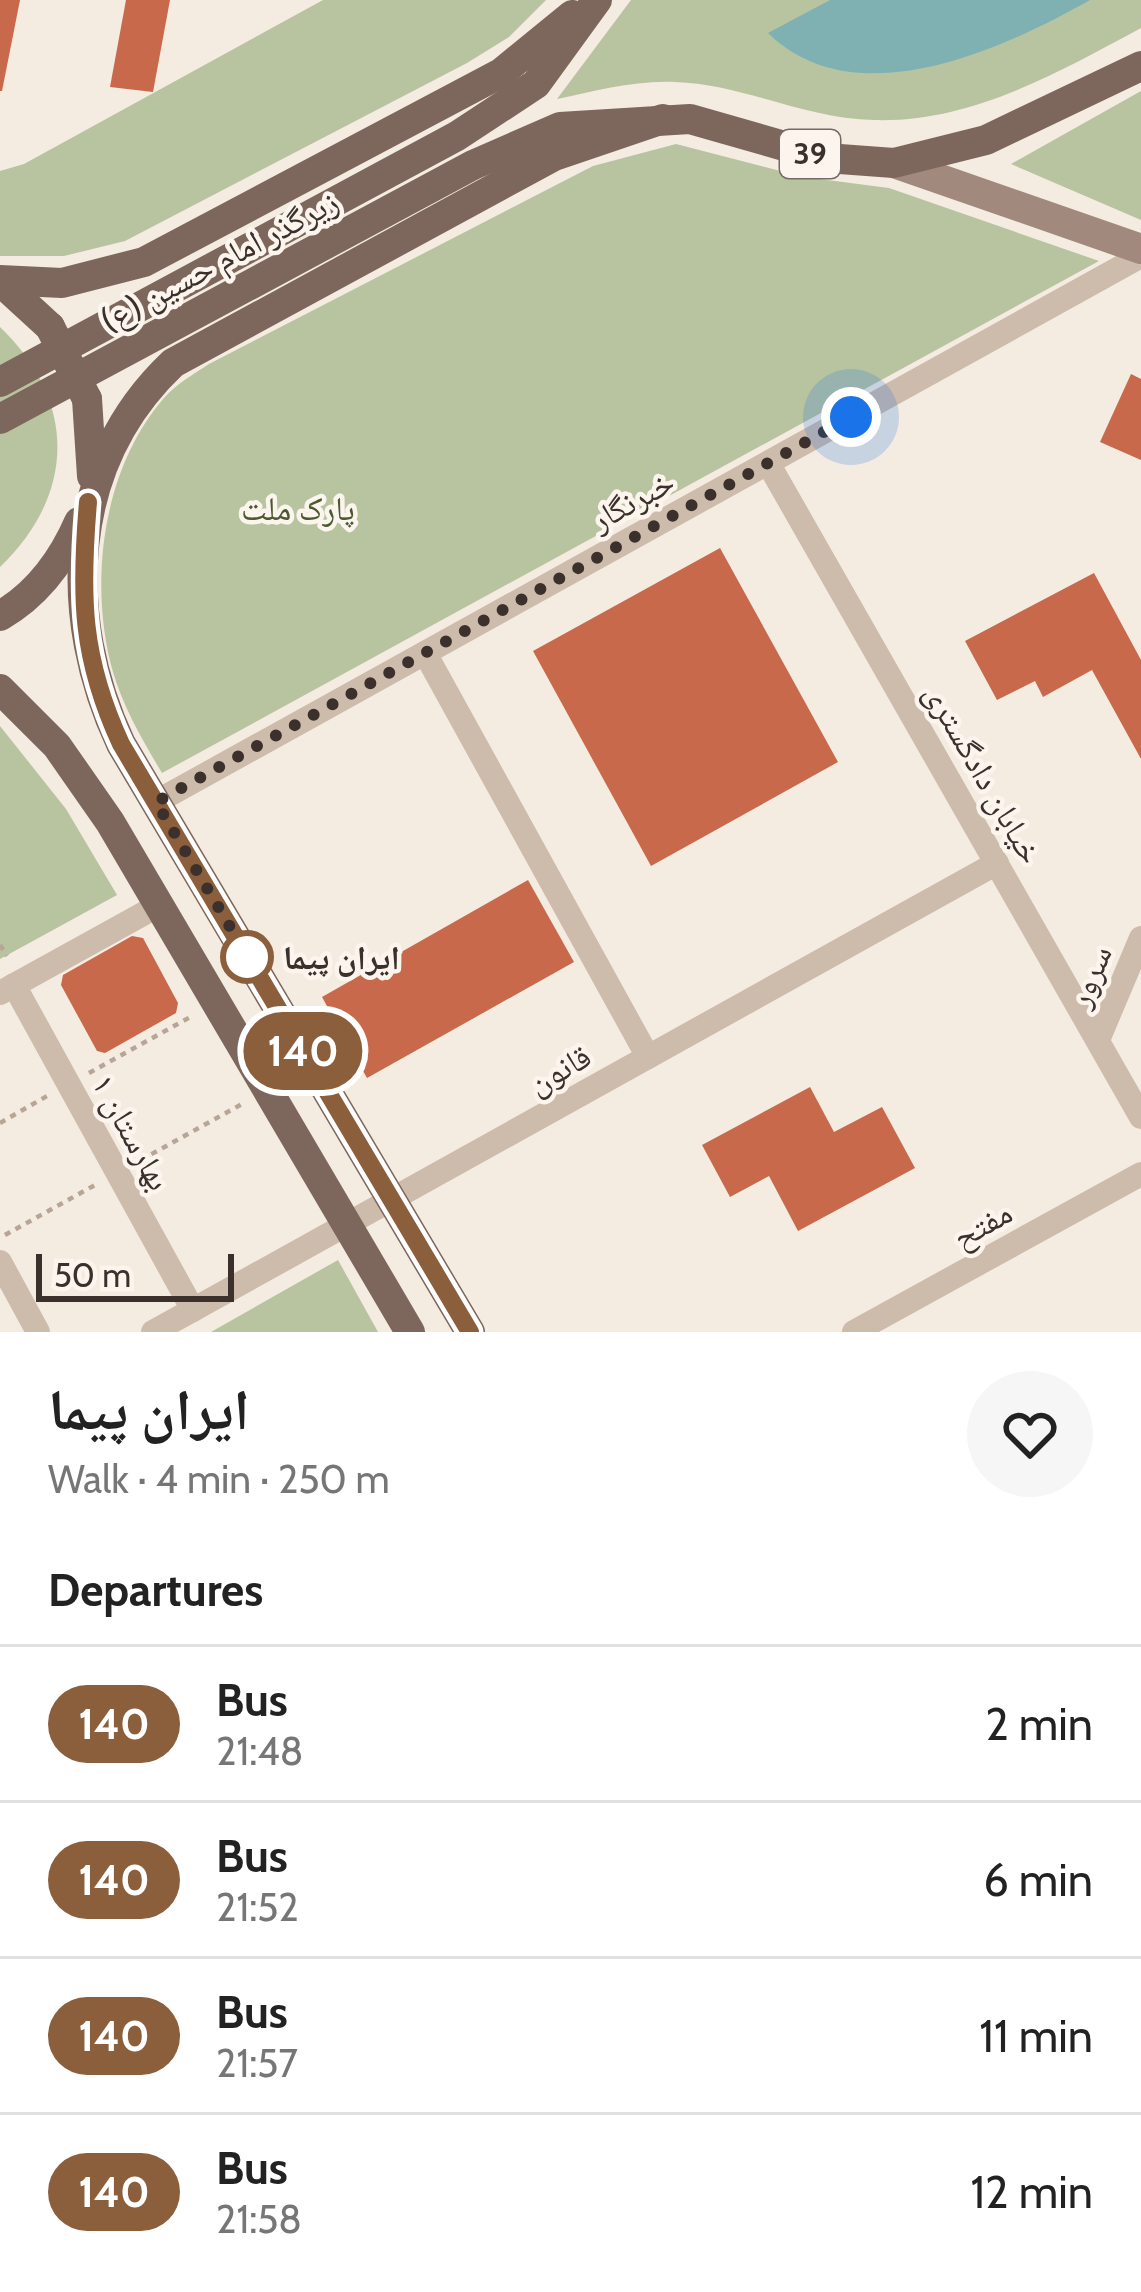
<!DOCTYPE html>
<meta charset="utf-8">
<style>
:root{--surface:#fff;--page:#f6f6f6;--text:#222;--muted:#767676;--line:#e0e0e0}
body{margin:0;font-family:Cabin,"Noto Naskh Arabic",sans-serif;background:var(--page);color:var(--text);height:100vh;display:flex;flex-direction:column;font-size:45px;white-space:nowrap}
*{box-sizing:border-box;margin:0}
p{font-size:39px;color:var(--muted)}
.icon{flex:none;width:66px;height:66px;fill:none;stroke:currentColor;stroke-width:2;stroke-linecap:round;stroke-linejoin:round}
.map{position:relative;height:1332px;overflow:hidden}
.drawer{display:flex;flex-direction:column;background:var(--surface);flex:1}
.drawer>*{flex:none}
.badge{padding:0 24px;border-radius:39px;font-size:42px;line-height:78px}
.scale{position:absolute;left:36px;bottom:30px;width:198px;box-sizing:border-box;padding-left:12px;border:6px solid #3b302b;border-top:0;font-size:33px;line-height:42px;white-space:nowrap;color:#3b302b;-webkit-text-stroke:9px #fbf5ee;paint-order:stroke}
.you{position:absolute;width:60px;height:60px;margin:-30px;border:9px solid #fff;border-radius:50%;background:#1a73e8;box-shadow:0 0 0 18px #1a73e833}
.map>.badge{position:absolute;translate:-50% -50%;box-shadow:0 0 0 6px #fff}
h2{padding:0 48px;font-size:45px;line-height:108px}
.round{display:grid;place-items:center;flex:none;width:126px;height:126px;border-radius:63px;background:var(--page)}
.overview{display:flex;align-items:center;justify-content:space-between;height:204px;padding:0 48px}
h1{font-size:57px;font-weight:700;line-height:90px}
ul{padding:0;list-style:none}
li{display:flex;align-items:center;gap:36px;height:156px;padding:0 48px;border-top:3px solid var(--line)}
li div{flex:1}
li b{display:block;font-size:45px}
li em{font-style:normal}
li .badge{min-width:132px;font-weight:700;text-align:center}
.map>svg:first-child{display:block}
.green{fill:#b8c4a0}
.water{fill:#7fb0b2}
.building{fill:#c8694b}
.lines{fill:none;stroke-linecap:round;stroke-linejoin:round}
.path{stroke:#b9a596;stroke-width:4.5;stroke-dasharray:6 6;stroke-linecap:butt}
.street{stroke:#cdbbac;stroke-width:24}
.secondary{stroke:#a18a7d;stroke-width:30}
.primary{stroke:#7d675c;stroke-width:30}
.primary-bridge{stroke:#7d675c;stroke-width:30}
.line-casing{stroke:#fff;stroke-width:27}
.line{stroke:#8b5e3c;stroke-width:18}
.walk{stroke:#3b302b;stroke-width:12;stroke-dasharray:0 21.6}
.stop-dot{fill:#fff;stroke:#8b5e3c;stroke-width:6}
.labels{text-anchor:middle;stroke-width:9;stroke-linejoin:round;paint-order:stroke}
.shield{fill:#fbf5ee;stroke:#756b66;stroke-width:3}
.shield-label{font-size:30px;font-weight:bold;fill:#3b302b}
.street-label{font-size:33px;fill:#3b302b;stroke:#fbf5ee}
.park-label{font-size:33px;fill:#4a5a2e;stroke:#fbf5ee}
.stop-label{font-size:33px;font-weight:bold;fill:#3b302b;stroke:#fbf5ee;text-anchor:start}
</style>
<div class="map">
<svg width="1141" height="1332" viewBox="0 0 1141 1332">
<rect width="100%" height="100%" fill="#f4ebe1"/>
<g class="green">
<path d="M323,0H546L509,37L467,63L125,241L64,256H0V171L24,164Z"/>
<path d="M631,0H1141V28C1059,72 971,123 874,120C805,119 743,84 675,82C636,80 595,91 557,99Z"/>
<path d="M1141,91V220L1011,164Z"/>
<path d="M676,144L804,177L889,188L1099,261L162,773C143,741 124,709 113,672C88,584 102,469 164,398C176,384 194,374 209,364L593,166Z"/>
<path d="M0,327C77,401 76,494 0,567Z"/>
<path d="M0,726L66,809L117,895L0,959Z"/>
<path d="M338,1260L378,1332H211Z"/>
</g>
<path class="water" d="M830,0H1090C1001,50 855,118 768,33Z"/>
<g class="building">
<path d="M0,0H20L2,91H0Z"/>
<path d="M126,0H170L153,92L110,87Z"/>
<path d="M1131,374L1141,379V460L1100,442Z"/>
<path d="M720,548L838,762L651,866L533,651Z"/>
<path d="M1094,573L1141,660V759L1092,670L1043,697L1035,681L997,700L965,641Z"/>
<path d="M528,880L574,962L367,1078L322,997Z"/>
<path d="M132,936L143,938L178,1003L176,1013L105,1053L97,1051L61,985L63,975Z"/>
<path d="M810,1087L834,1132L882,1107L915,1168L798,1231L769,1176L730,1197L702,1145Z"/>
</g>
<g class="lines">
<g class="path">
<path d="M0,945L7,956"/>
<path d="M89,1073L194,1015"/>
<path d="M0,1123L47,1096"/>
<path d="M141,1160L242,1104"/>
<path d="M5,1235L95,1185"/>
</g>
<g class="street">
<path d="M768,463L1141,1117"/>
<path d="M425,653L648,1057"/>
<path d="M156,802L1141,256"/>
<path d="M14,985L193,1310"/>
<path d="M0,993L161,904"/>
<path d="M1098,1040L1141,938"/>
<path d="M0,1262L38,1332"/>
<path d="M153,1332L997,863"/>
<path d="M854,1332L1141,1174"/>
</g>
<path class="secondary" d="M894,163L1141,249"/>
<g class="primary">
<path d="M0,280L62,283L144,262L501,73L572,15"/>
<path d="M0,281L50,327"/>
<path d="M0,382L457,136L536,84L597,0"/>
<path d="M87,399L92,476"/>
<path d="M0,419L473,165L560,127L690,119L826,158L894,163L986,140L1141,66"/>
<path d="M0,616C38,594 62,561 79,522"/>
<path d="M0,689L57,746L110,822L410,1332"/>
<path d="M470,1332L121,744C61,616 66,464 173,363L554,156L663,119"/>
</g>
<path class="primary-bridge" d="M50,327L87,399"/>
</g>
<g class="lines">
<g class="line-casing">
<path id="line" d="M88,502C80,596 81,658 121,744L470,1332"/>
</g>
<use href="#line" class="line"/>
<path class="walk" d="M247,957L255,969L156,802L851,417"/>
</g>
<circle class="stop-dot" cx="247" cy="957" r="24"/>
<g class="labels">
<rect class="shield" x="780" y="130" width="60" height="48" rx="9"/>
<g class="shield-label">
<text x="810" y="164">39</text>
</g>
<g class="street-label">
<text transform="translate(219 260) rotate(-28)" y="12">زیرگذر امام حسین (ع)</text>
<text transform="translate(632 500) rotate(-29)" y="12">خبرنگار</text>
<text transform="translate(984 773) rotate(60)" y="12">خیابان دادگستری</text>
<text transform="translate(1089 976) rotate(-67)" y="12">سرور</text>
<text transform="translate(559 1069) rotate(-29)" y="12">قانون</text>
<text transform="translate(132 1132) rotate(61)" y="12">بهارستان ۱</text>
<text transform="translate(982 1224) rotate(-29)" y="12">مفتح</text>
</g>
<g class="park-label">
<text x="298" y="520">پارک ملت</text>
</g>
<g class="stop-label">
<text x="283" y="969">ایران پیما</text>
</g>
</g>
</svg>
<div class="scale">50 m</div>
<div class="you" style="left:851px;top:417px"></div>
<b class="badge" style="left:303px;top:1051px;background:#8b5e3c;color:#fff">140</b>
</div>
<section class="drawer">
<div class="overview"><div><h1>ایران پیما</h1><p>Walk · 4 min · 250 m</p></div><a class="round"><svg class="icon" aria-label="heart" viewBox="0 0 24 24"><path d="M12 20l-8-8c-3-5 5-10 8-4 3-6 11-1 8 4z"/></svg></a></div>
<h2>Departures</h2>
<ul>
<li><span class="badge" style="background:#8b5e3c;color:#fff">140</span><div><b>Bus</b><p>21:48</p></div><em>2 min</em></li>
<li><span class="badge" style="background:#8b5e3c;color:#fff">140</span><div><b>Bus</b><p>21:52</p></div><em>6 min</em></li>
<li><span class="badge" style="background:#8b5e3c;color:#fff">140</span><div><b>Bus</b><p>21:57</p></div><em>11 min</em></li>
<li><span class="badge" style="background:#8b5e3c;color:#fff">140</span><div><b>Bus</b><p>21:58</p></div><em>12 min</em></li>
</ul>
</section>
